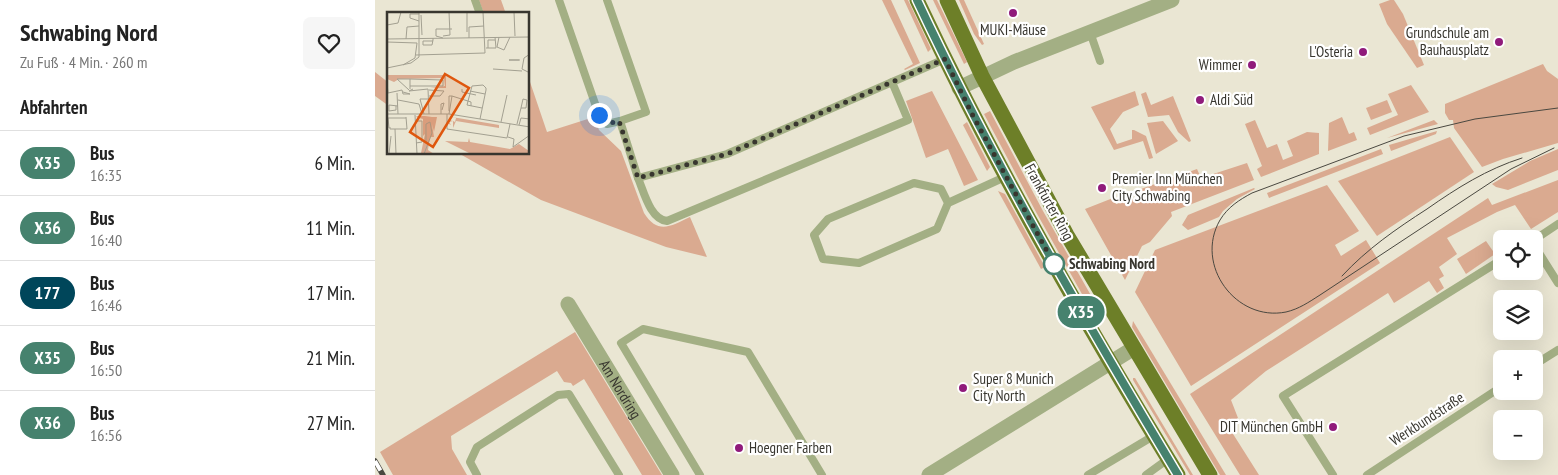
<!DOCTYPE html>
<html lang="de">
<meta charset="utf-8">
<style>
:root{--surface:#fff;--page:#f6f6f6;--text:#222;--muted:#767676;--line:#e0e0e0}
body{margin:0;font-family:"PT Sans Narrow",sans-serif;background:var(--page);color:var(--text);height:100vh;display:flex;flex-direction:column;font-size:19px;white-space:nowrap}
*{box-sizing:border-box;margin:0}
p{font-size:16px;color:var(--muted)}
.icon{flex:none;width:28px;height:28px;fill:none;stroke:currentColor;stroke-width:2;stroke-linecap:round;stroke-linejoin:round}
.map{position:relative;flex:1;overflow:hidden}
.side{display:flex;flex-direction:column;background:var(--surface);width:375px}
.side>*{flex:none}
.badge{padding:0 10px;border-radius:16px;font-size:18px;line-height:32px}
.fabs{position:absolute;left:1118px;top:230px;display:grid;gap:10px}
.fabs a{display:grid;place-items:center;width:50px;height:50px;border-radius:8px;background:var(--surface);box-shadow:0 5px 20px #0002;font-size:25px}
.you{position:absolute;width:25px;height:25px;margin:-12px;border:4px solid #fff;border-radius:50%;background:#1a73e8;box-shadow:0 0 0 8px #1a73e833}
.map>.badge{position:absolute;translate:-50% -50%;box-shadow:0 0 0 2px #fff}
h2{padding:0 20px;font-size:19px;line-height:45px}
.round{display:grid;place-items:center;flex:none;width:52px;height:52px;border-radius:8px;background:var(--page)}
.head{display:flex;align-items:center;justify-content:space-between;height:85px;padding:0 20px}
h1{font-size:24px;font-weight:600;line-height:38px}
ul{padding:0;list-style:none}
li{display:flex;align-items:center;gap:15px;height:65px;padding:0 20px;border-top:1px solid var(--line)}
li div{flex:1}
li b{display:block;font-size:19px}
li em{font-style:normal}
li .badge{min-width:55px;font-weight:700;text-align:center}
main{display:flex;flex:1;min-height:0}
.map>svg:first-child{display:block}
.green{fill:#daaa90}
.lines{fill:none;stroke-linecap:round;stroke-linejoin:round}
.lane{stroke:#a3af84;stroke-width:8}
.street{stroke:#a3af84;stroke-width:15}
.primary{stroke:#6d7f28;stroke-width:15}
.tram{stroke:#4a4840;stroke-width:1}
.rail-casing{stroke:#4a4840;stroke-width:5.5}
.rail{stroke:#fff;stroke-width:4;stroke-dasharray:11;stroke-linecap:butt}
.line-casing{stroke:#fff;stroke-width:11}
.line{stroke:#46826e;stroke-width:8}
.walk{stroke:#38362f;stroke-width:5;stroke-dasharray:0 9}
.poi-dot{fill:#901b7b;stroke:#fff;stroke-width:2}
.stop-dot{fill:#fff;stroke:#46826e;stroke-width:2.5}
.labels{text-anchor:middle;stroke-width:4.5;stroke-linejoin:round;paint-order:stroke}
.poi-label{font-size:15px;fill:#38362f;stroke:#fff;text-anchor:end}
.street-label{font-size:15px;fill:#38362f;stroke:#fff}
.stop-label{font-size:15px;font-weight:bold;fill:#38362f;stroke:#fff;text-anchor:start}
.inset-road{fill:none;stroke:#a3a091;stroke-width:1}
.view{fill:#df570e;fill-opacity:0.15;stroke:#df570e;stroke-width:2.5}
.inset-edge{fill:none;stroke:#38362f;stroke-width:2.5}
</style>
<main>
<section class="side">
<div class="head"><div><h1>Schwabing Nord</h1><p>Zu Fuß · 4 Min. · 260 m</p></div><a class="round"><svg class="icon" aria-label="heart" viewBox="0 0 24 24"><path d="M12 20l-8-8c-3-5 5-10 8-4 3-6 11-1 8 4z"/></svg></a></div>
<h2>Abfahrten</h2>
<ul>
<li><span class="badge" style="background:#46826e;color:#fff">X35</span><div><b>Bus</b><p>16:35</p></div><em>6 Min.</em></li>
<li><span class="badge" style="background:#46826e;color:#fff">X36</span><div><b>Bus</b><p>16:40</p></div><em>11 Min.</em></li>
<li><span class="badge" style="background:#00465a;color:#fff">177</span><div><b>Bus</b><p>16:46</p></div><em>17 Min.</em></li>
<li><span class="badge" style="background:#46826e;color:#fff">X35</span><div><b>Bus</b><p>16:50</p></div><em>21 Min.</em></li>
<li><span class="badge" style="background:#46826e;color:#fff">X36</span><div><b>Bus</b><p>16:56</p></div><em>27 Min.</em></li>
</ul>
</section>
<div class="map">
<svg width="1183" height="475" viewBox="0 0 1183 475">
<rect width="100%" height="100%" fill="#eae6d3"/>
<g class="green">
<path d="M104,0H126L131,14H109Z"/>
<path d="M507,0H516L545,63L530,70L529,69L538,64Z"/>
<path d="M529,0H533L556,49L553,52Z"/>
<path d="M558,0H562L592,62L589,64Z"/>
<path d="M584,0H589L609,44L607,45L599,34Z"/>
<path d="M1015,0H1019L1028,14L1049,65L1042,68L1012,24L1004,4Z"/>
<path d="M1168,64L1172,71L1183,79V143L1128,159L1107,167L1079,128L1078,120H1074L1070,113V104Z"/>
<path d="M0,72L14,83V106L0,96Z"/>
<path d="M154,79L172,132L219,117L224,130L246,151L269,213C283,235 296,226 315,217L332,257L291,247L166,200L85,154H154Z"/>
<path d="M1036,85L1054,112L995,135L992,128L1023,115L1013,94Z"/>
<path d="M557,91L603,180L589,186L573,149L551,158L531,101Z"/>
<path d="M760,91L764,105L748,112L735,129L742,144L757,139V130H759L771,136L778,158L774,159L768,141L739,150L716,107Z"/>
<path d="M771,92L776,105L798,96L816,141L814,142L803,132L794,115L773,117L766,94Z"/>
<path d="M1012,100L1017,112L996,120L991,108Z"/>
<path d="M615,111L668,211L718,299L712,303L661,212L609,114Z"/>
<path d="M967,117L974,134L979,132L982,140L953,151L954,123Z"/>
<path d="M880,120L892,148L902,144L908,160L918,156L912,141L932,132L944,133V154L886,177L882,169L887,166L870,124Z"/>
<path d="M1059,120L1063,124L1012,138Z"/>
<path d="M788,121L803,141L781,154L772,123Z"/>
<path d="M592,122L615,167L612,171L588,125Z"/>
<path d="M1062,131L1061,134L1016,151L1014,145Z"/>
<path d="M1075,137L1099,172L1002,236L963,181Z"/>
<path d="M1006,149L1008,154L894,198L892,193Z"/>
<path d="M1183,149V170L1133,190L1121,187L1117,184L1155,161Z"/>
<path d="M872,163L879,180L796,212L797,216L775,242L767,246L750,280L710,209L738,198L741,204L770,196L766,189L822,169L826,178Z"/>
<path d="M1183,180V212L1156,229L1140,205L1122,212L1072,238L1082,254L1064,267L1069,276L1064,279L1069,288L1062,293L1054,281L1019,303L1013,293L891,371L856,400L863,418L853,426L884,475H865L815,394L1113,198L1117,205Z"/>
<path d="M952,185L984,231L960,245L966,256L991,240L1005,263L816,386L760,292L780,250Z"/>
<path d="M879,188L880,189L862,199L848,211L844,217L813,230L807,225L813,215Z"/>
<path d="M623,191L630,194L670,267L666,269Z"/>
<path d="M1111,241L1120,254L1091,274L1082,259Z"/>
<path d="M758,321L851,475H845L757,327Z"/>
<path d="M200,332L287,475H267L209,379L198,386L196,383L189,382L182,371L76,436L77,449L92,475H18L5,452Z"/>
<path d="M758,378H760L818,475H815L758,380Z"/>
</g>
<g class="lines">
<g class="lane">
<path d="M100,0L105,14"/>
<path d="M184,0L224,115L232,124L245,121"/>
<path d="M232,0L271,112L245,121L263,178L352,154L570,59"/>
<path d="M715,32L725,61"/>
<path d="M263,178C269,192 275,219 292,221L533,120L517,82"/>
<path d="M573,203L566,189L539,183L453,219L439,235L448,259L484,263L562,229L573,203L632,176"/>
<path d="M1159,240L1183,224"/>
<path d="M1159,245L1183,283"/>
<path d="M1159,365L1183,350"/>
<path d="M102,475L95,462L102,447L183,395L194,394L244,475"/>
<path d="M325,475L246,343L268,329L373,352L447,475"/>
<path d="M713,475L780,435"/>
<path d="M771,475L793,459"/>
<path d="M958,475L908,396L1126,260"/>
<path d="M992,475L1126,387"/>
</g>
<g class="street">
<path d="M584,88L639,62L797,0"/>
<path id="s1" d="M193,304L297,475"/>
<path d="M554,475L759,348"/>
</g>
<g class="primary">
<path d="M542,0C619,164 709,321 803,475"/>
<path d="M572,0L607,76L692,235L835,475"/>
</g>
<g class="tram">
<path d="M1179,148L1136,169L945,295C934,302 924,309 911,312C861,322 819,265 845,220C853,207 864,200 877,193L1029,136L1100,119L1183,108"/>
<path d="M967,276C992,249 1021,229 1052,209C1082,188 1112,169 1147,158"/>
</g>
<g class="rail-casing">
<path id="rail" d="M0,461L8,475"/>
</g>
<use href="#rail" class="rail"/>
</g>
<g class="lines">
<g class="line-casing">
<path id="line" d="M542,0C619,164 710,320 803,475"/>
</g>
<use href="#line" class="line"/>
<path class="walk" d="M224,115L232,124L244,121L263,178L352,154L570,59L597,114L679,264"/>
</g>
<g class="poi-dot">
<circle cx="638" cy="13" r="5"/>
<circle cx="1124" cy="42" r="5"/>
<circle cx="988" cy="52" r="5"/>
<circle cx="877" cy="65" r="5"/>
<circle cx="825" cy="100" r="5"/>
<circle cx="727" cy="188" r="5"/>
<circle cx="588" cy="388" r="5"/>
<circle cx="958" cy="427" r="5"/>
<circle cx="364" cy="448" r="5"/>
</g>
<circle class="stop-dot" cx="679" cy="264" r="10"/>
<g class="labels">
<g class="poi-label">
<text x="638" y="35" text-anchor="middle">MUKI-Mäuse</text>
<text x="1114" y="38">Grundschule am<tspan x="1114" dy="17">Bauhausplatz</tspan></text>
<text x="978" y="57">L'Osteria</text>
<text x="867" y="70">Wimmer</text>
<text x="835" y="105" text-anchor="start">Aldi Süd</text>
<text x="737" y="184" text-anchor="start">Premier Inn München<tspan x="737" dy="17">City Schwabing</tspan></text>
<text x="598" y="384" text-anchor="start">Super 8 Munich<tspan x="598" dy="17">City North</tspan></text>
<text x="948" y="432">DIT München GmbH</text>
<text x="374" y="453" text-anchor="start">Hoegner Farben</text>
</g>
<g class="street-label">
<text transform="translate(674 202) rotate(61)" y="5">Frankfurter Ring</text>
<text dy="5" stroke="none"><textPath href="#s1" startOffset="100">Am Nordring</textPath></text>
<text transform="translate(1052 419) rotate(-33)" y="5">Werkbundstraße</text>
</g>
<g class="stop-label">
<text x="694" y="269">Schwabing Nord</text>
</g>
</g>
<g transform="translate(12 12)">
<rect width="142" height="142" fill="#eae6d3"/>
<path d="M0,63H59V76H43L58,74L57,66L12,67L7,70L0,67ZM38,104L45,105L47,109L45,105H50L47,120L45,112L47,125H43L41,138L47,142H30L34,141L38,122L36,124V107L29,105L30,104H43ZM61,105L71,106L103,111L71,106L112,113V116L69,109L66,116V109L62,110L64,113L62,112V108L66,109L68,110L69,106ZM82,126L83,130L123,137L132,132L142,139V142H84L58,129L81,130Z" fill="#daaa90"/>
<path class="inset-road" d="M80,0V20M127,0L128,24M34,3L35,23M32,9L23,6V2H32M0,13L11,11L14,0M56,24L63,23L62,0M112,25L110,35L117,38L123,25M56,26L49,24V17H65M82,26V15L97,14M0,27L142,25M19,27L20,15L32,14M46,29H36V33H45L46,28V26M0,30L30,31L28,46L16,53M99,36H109L108,25M101,36V28H108M143,42L137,46L135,57L143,61M29,43L98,41L96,0M132,48H122H133M0,56L24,51L32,45V0M106,57L135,59M0,71L1,81L15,78L16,82H23L16,80M23,74H56V68L23,67V77M26,77L22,79L41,77L42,102M75,77V80L89,83M22,78L10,67H23M42,78L57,79L53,84H42M83,79L98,82M10,81L11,102M11,88L32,92L35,102M9,94V98L2,99V93L11,94M62,99V84H65M0,102H62L143,115M37,102L33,87H42M54,102V92L57,91L55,98M60,102V117L120,126L123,112M62,102L65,84L84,90V94M28,103L30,142M93,107L99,78V76L96,73L85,74L80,93L95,96M29,109H35V130L29,131M114,110L120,83M130,112L134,96H139L140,88L136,87L134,96M132,113L134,106L143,107M4,116H2L1,106H19M3,117H20L19,105M8,117L9,142M121,125L127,127L126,135L143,123M2,142L4,124M37,142L45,121L43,110L39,112V130"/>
<path class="view" d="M58,62L82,76L46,135L23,120Z"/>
<rect width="142" height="142" class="inset-edge"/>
</g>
</svg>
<div class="fabs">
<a><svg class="icon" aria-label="locate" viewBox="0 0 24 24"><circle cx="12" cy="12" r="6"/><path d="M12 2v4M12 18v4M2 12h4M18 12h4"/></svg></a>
<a><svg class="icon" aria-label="layers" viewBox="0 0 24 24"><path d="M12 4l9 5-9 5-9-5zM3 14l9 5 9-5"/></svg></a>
<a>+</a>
<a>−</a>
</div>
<div class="you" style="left:224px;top:115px"></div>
<b class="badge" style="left:706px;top:312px;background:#46826e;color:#fff">X35</b>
</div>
</main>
